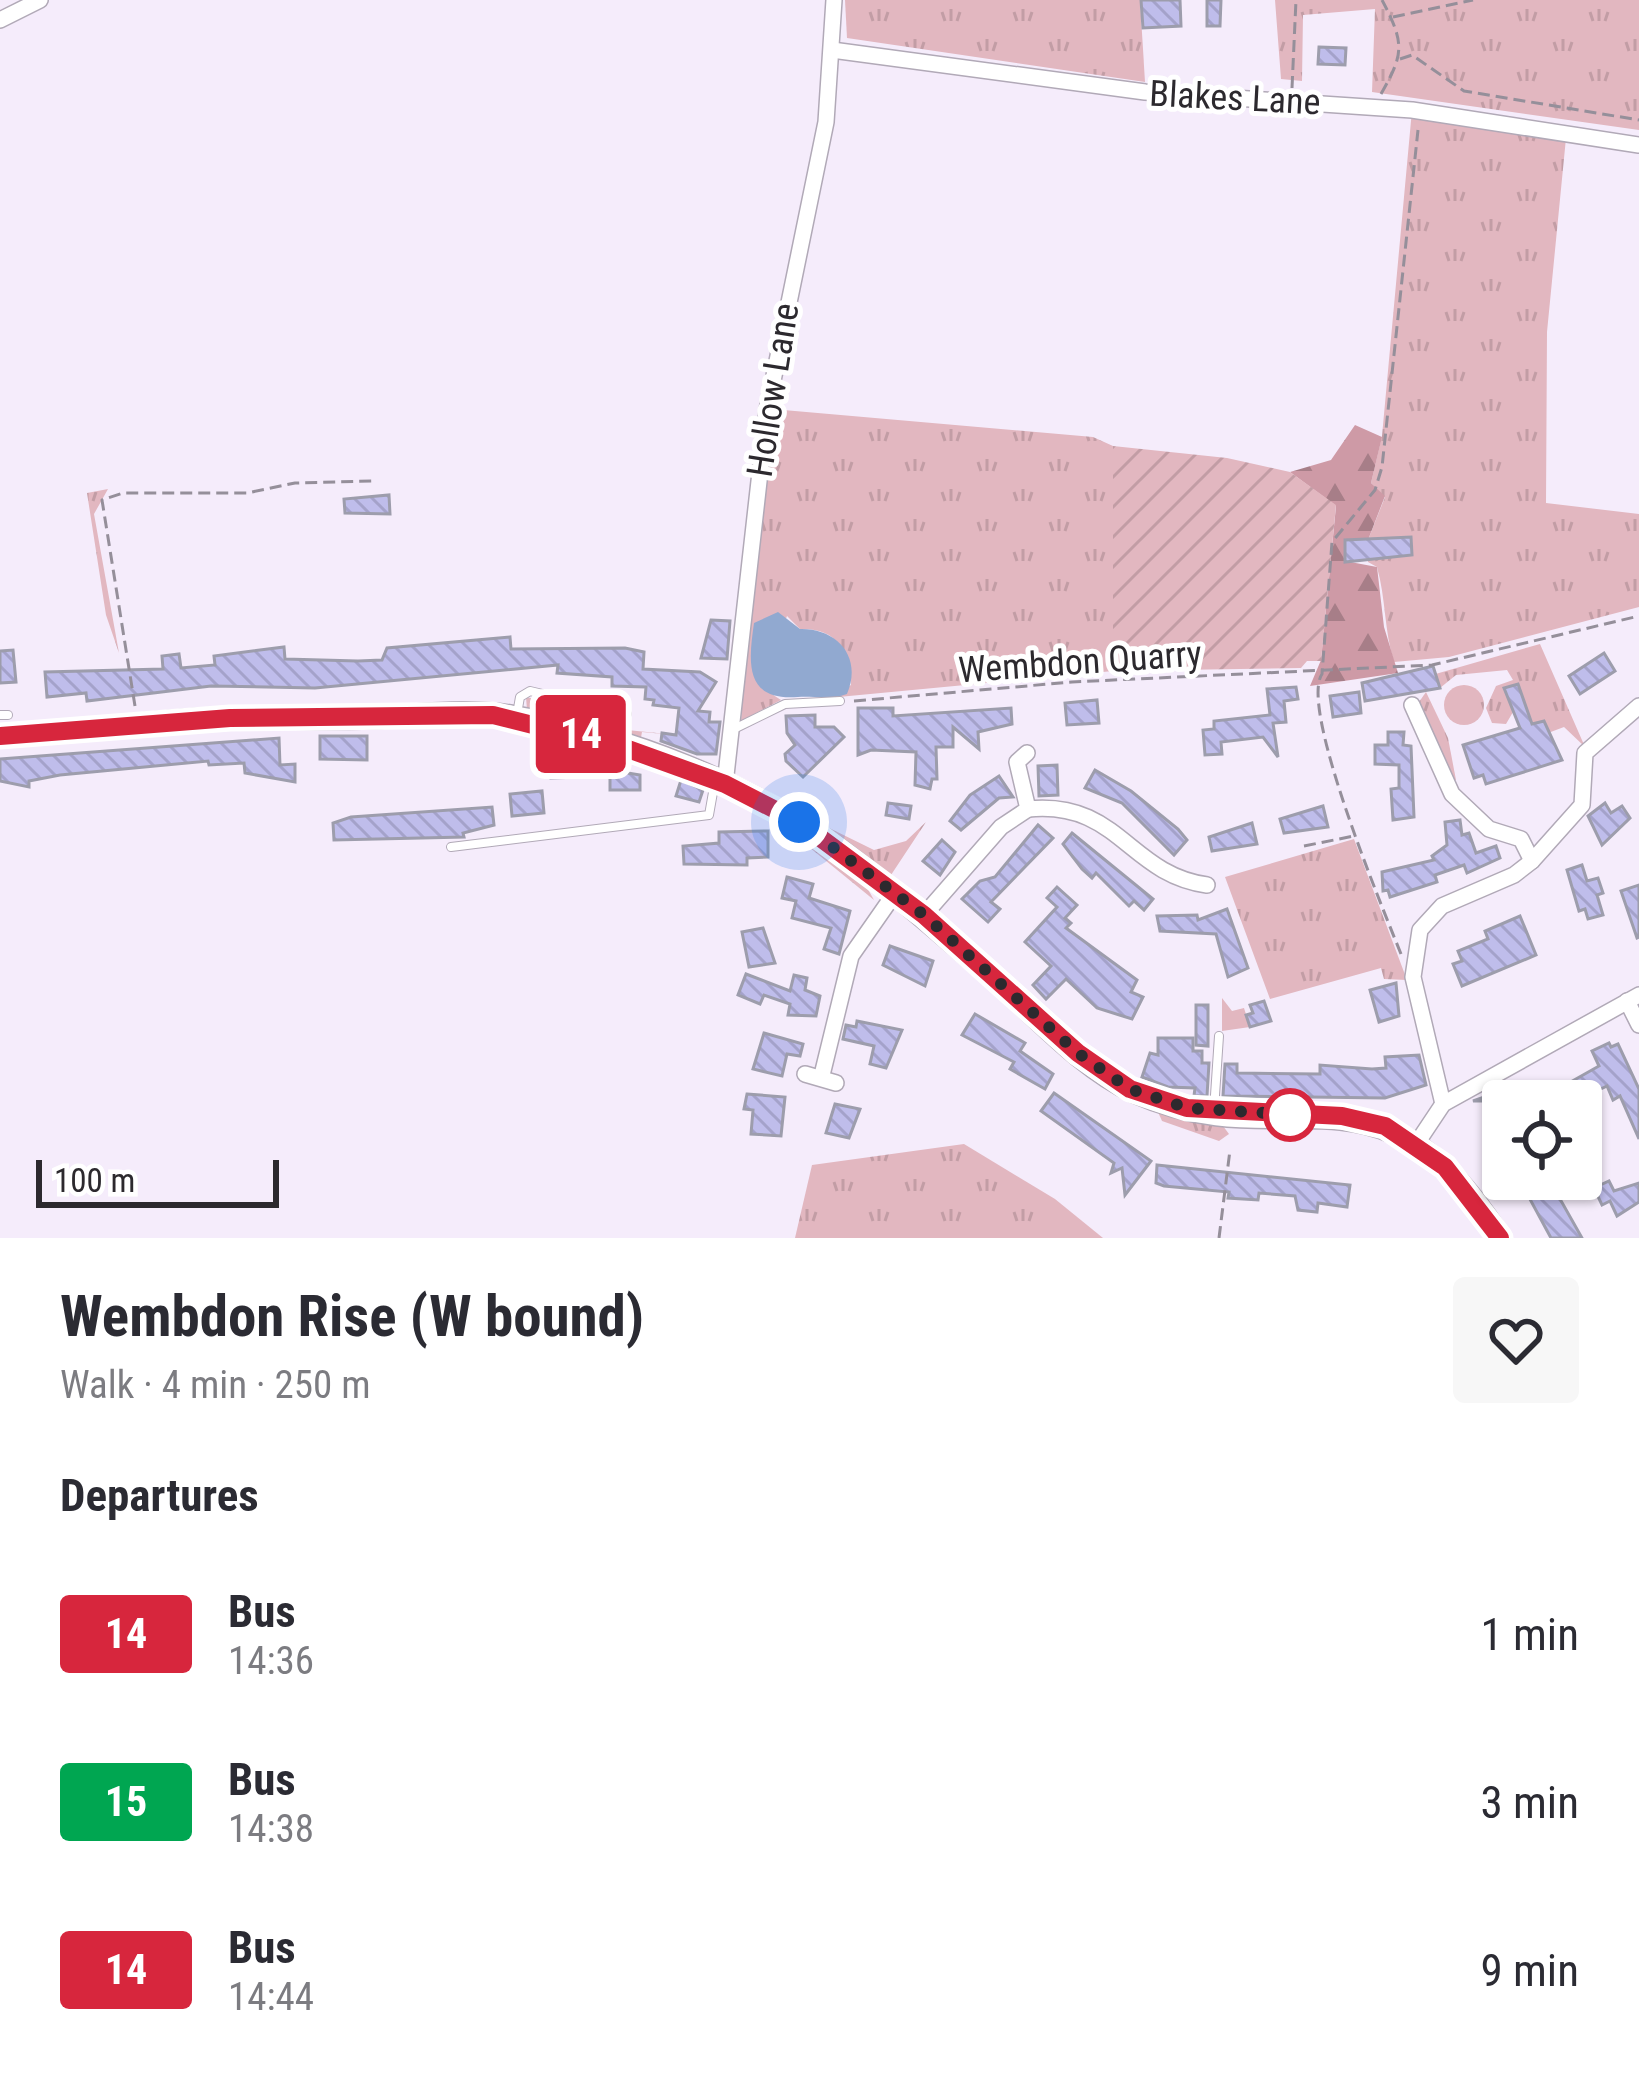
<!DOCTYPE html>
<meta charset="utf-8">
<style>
:root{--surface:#fff;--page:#f7f7f7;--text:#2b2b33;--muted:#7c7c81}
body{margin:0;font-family:"Roboto Condensed",sans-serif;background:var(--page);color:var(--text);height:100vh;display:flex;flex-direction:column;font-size:45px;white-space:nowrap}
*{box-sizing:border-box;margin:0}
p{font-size:39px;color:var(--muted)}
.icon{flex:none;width:66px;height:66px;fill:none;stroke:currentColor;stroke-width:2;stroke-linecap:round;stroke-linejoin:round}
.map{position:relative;height:1238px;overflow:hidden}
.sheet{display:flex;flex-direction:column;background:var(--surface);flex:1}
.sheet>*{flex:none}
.badge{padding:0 24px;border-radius:9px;font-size:42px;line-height:78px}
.tools{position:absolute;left:1482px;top:1080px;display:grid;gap:24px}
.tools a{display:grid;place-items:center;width:120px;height:120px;border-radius:12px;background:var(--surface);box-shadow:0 3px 9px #0004;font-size:60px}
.scale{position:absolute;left:36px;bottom:30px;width:243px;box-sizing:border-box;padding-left:12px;border:6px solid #2c292e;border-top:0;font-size:33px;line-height:42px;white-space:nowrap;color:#2c292e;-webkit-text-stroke:9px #fff;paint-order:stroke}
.you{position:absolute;width:60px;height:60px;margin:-30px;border:9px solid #fff;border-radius:50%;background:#1a73e8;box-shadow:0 0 0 18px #1a73e833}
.map>.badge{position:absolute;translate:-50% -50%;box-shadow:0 0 0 6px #fff}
h2{padding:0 60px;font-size:45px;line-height:108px}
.round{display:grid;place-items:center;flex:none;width:126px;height:126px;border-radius:12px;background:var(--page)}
.summary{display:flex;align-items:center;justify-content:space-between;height:204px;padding:0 60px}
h1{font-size:57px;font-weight:700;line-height:90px}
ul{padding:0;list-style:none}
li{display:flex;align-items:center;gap:36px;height:168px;padding:0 60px}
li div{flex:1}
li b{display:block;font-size:45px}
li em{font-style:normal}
li .badge{min-width:132px;font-weight:700;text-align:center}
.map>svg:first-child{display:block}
.grass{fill:url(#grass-tufts)}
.forest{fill:url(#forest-firs)}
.garden{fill:url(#garden-furrows)}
.water{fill:#91a9d0}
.building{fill:url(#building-back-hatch);stroke:#9d9dac;stroke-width:3}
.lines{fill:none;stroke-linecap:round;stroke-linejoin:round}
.service-casing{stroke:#b1a9b7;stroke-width:10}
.minor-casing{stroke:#b1a9b7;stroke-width:18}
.secondary-casing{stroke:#b1a9b7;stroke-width:24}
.path{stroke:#958f9a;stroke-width:3;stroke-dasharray:12 6;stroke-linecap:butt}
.service{stroke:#fff;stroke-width:8}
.minor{stroke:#fff;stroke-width:15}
.secondary{stroke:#fff;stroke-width:21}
.line-casing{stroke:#fff;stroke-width:27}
.line{stroke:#d7263d;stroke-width:18}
.walk{stroke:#2c292e;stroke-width:12;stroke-dasharray:0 21.6}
.stop-dot{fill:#fff;stroke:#d7263d;stroke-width:6}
.labels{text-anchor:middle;stroke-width:10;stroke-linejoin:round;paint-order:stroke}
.street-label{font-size:36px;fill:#2c292e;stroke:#fff}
</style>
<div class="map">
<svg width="1639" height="1238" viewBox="0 0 1639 1238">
<defs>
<pattern id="grass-tufts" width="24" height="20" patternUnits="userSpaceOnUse" patternTransform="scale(3)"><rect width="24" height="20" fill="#e2b7c0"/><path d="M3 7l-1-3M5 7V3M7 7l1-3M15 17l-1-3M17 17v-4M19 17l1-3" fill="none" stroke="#c29da5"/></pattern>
<pattern id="forest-firs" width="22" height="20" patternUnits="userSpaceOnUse" patternTransform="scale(3)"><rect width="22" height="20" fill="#ce9aa6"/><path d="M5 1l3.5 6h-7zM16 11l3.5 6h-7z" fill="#a77e88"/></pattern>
<pattern id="garden-furrows" width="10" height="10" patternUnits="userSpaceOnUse" patternTransform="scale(3)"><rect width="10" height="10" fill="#e2b7c0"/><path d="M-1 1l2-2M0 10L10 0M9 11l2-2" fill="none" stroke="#c29da5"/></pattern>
<pattern id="building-back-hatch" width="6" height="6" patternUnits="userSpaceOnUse" patternTransform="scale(3)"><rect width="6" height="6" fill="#bfbdeb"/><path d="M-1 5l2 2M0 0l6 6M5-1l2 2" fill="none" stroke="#a4a2ca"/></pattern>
</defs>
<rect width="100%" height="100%" fill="#f5ecfb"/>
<g class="grass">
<path d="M845,0H1140L1145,82L847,38Z"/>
<path d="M1275,0H1639V130L1372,92L1375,9L1303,15L1302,81L1281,79Z"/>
<path d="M1412,110L1566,138L1547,332L1546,503L1639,514V607L1449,657L1394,662C1384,630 1386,599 1377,567L1368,562V540L1385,497L1371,483L1382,436Z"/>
<path d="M772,409L1093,437L1113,446V671L828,698L851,685C849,650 837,628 800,629L787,616L761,687L781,700L741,721L747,617Z"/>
<path d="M108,489L94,514L119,653L106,615L87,493Z"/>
<path d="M1540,644L1585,747L1564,727L1548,733L1544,721L1532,724L1518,684L1504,689L1513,712L1506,724L1492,723L1486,708L1496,686L1513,680L1507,670L1456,675L1440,688L1432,675Z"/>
<circle cx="1464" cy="705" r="20"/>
<path d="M1426,692L1448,738L1456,780L1451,779L1419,702Z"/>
<path d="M526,697L617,718L627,730L687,736L642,732L640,743L527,710Z"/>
<path d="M815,821L874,850L906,841L926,822L891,875Z"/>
<path d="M785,823L860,875L874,900L782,825Z"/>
<path d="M1354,839L1407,980L1384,979L1381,968L1270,999L1225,877Z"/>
<path d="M1222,998L1232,1011L1244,1008L1250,1027L1222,1031Z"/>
<path d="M1158,1112L1220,1122L1229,1134L1219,1141L1162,1121Z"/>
<path d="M964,1144L1055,1199L1103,1238H795L812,1165Z"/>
</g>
<path class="forest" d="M1355,425L1382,437L1371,483L1385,496L1368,540H1345V561L1377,567L1384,627L1398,673L1310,686L1321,660L1336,506L1290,472L1331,460Z"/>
<path class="garden" d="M1113,446L1227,458L1290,472L1336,505L1321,661H1307L1301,668L1113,671Z"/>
<path class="water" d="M778,612L800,629C836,628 863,656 847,694C830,700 815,696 798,697C745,701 748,664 754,623Z"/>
<g class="building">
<path d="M1141,0H1180L1181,26L1143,28Z"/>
<path d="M1207,0H1221L1220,26H1207Z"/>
<path d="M1319,47L1346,48L1345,65L1318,64Z"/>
<path d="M389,495L390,514L345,513L344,499Z"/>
<path d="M1411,537L1412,555L1345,562V540Z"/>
<path d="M711,620L730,621L727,659L701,658Z"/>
<path d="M510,637L511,649L625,648L644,652L643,669L700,672L716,682L698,711L710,712L709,722H720L716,754H697L661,741L662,733L676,735L679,708L653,705L654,700L645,699L646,687L612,686V677L557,673L558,665L315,688L211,686L87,701L86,693L47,697L45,672L163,669L162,656L179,654L181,668L215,665L214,656L284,647L285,659L358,661L382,660L387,648Z"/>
<path d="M13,650L16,682L0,683V651Z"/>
<path d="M1604,653L1615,671L1580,694L1569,676Z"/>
<path d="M1433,666L1440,688L1365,701L1362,683Z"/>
<path d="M1518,684L1532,724L1544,721L1562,760L1486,784L1483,775L1474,778L1463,745L1520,728L1504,688Z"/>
<path d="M1296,687L1298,699L1284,701L1286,722L1273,723L1278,757L1263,737L1221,742L1222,754L1205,755L1203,730L1214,729V721L1270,715L1267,689Z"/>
<path d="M1359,692L1361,713L1333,717L1330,696Z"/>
<path d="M1097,700L1099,723L1067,725L1065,703Z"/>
<path d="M858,708H893V716L1011,708L1012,724L978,732L979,749L953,727V747H936L937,779H932L930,789L915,785L916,752L871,750L858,755Z"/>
<path d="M815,715V727H834L844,737L803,777L786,761L785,754L795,745L787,733L786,716Z"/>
<path d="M1388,732H1404L1403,745L1411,746L1414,817L1393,820L1391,789L1399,788V765L1375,764V745H1388Z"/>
<path d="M320,736H367V760L320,759Z"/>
<path d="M279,738L280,765L295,764V782L245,773L244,763L209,765L208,761L60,775L29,781V787L0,781V759Z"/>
<path d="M570,744L611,756L604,777L584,771L582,777L551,778V752H567Z"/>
<path d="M1057,765L1058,795L1039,796L1038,766Z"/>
<path d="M610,770L640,775V790H610Z"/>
<path d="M1095,770L1131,791L1178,829L1187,840L1174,855L1122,803L1085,788Z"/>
<path d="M999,776L1013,797L999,798L961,830L950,821L970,795Z"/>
<path d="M681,780L703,790L699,802L676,796Z"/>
<path d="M542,791L544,813L512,816L510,794Z"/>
<path d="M888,803L911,806L909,819L886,815Z"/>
<path d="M1605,803L1611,813L1622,806L1630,818L1602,845L1588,816Z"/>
<path d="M1323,806L1328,827L1284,833L1280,819Z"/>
<path d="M492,807L494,825L463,833L464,837L334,840L333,823L351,817Z"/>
<path d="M1460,820L1462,835L1469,833L1476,853L1496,846L1500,858L1467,873L1464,865L1435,875L1437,882L1390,897L1388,890L1383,891L1382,872L1434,860L1432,856L1447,845L1445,822Z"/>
<path d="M1252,823L1257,844L1212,851L1209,837Z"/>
<path d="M1038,825L1053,838L991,902L1000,909L988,922L962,899L980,881L995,877Z"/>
<path d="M768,831V857L747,858V865L684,864L683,846L719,843V832Z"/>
<path d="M1072,833L1153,899L1144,910L1134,901L1129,906L1096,873L1092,878L1082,869L1063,844Z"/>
<path d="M942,840L955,852L940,875L923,861Z"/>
<path d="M1582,865L1587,881L1598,878L1603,893L1597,895L1603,915L1588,919L1585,909L1579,911L1567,870Z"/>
<path d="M787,877L813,884L809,898L850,911L839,954L824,949L831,928L792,918L796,901L782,898Z"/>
<path d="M1639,885V937L1637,938L1621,891Z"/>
<path d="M1057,887L1077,905L1065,918L1071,923L1066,928L1137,980L1131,992L1143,997L1132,1019L1097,1008L1066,979L1046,999L1033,985L1051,966L1025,942L1057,907L1047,898Z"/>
<path d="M1227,909L1248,968L1228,977L1216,934L1160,931L1157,916L1197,915L1198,920Z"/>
<path d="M1520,916L1536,955L1462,986L1453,964L1462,961L1458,951L1488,939L1485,931Z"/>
<path d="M763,928L775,963L749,967L742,932Z"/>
<path d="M890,946L933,961L925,986L883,965Z"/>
<path d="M746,974L790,991L794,975L807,978L805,990L820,996L816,1016L788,1015L790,1004L764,995L760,1004L738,995Z"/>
<path d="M1396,983L1399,1016L1379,1022L1370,990Z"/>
<path d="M1264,1001L1271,1021L1250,1027L1246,1015L1253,1013L1250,1005Z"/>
<path d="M1196,1005H1208V1046L1196,1045Z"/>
<path d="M975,1014L1025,1043L1020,1051L1053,1074L1045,1089L1010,1069L1014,1062L962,1035Z"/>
<path d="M857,1021L902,1030L886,1068L870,1064L874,1046L843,1039L846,1025L856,1027Z"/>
<path d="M764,1033L803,1044L800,1056L787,1054L782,1076L753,1069Z"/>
<path d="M1158,1038H1193V1051H1202V1063H1209L1207,1096H1194L1195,1088L1168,1087L1142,1077L1150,1053L1158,1055Z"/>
<path d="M1609,1043L1611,1047L1618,1044L1639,1089V1139L1620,1096L1613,1100L1607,1086L1576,1101H1537L1599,1066L1592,1051Z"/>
<path d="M1419,1055L1426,1085L1385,1098L1223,1096L1225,1064H1237V1073L1320,1074V1065L1372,1069L1386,1068L1385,1057Z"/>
<path d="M1510,1088L1512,1101H1503V1136H1487L1486,1101H1473Z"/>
<path d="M1054,1093L1151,1161L1125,1195L1122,1168L1111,1173L1114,1163L1041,1111Z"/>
<path d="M747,1094L785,1097L781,1136L751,1134L753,1110L744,1109Z"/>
<path d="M835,1104L860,1109L849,1138L826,1133Z"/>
<path d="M1157,1165L1350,1185L1347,1207L1318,1203L1317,1212L1298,1210L1295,1196L1259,1193L1258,1200L1228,1198L1229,1192L1164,1186L1156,1183Z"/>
<path d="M1519,1179H1560L1568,1195L1560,1199L1582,1238H1551Z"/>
<path d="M1609,1181L1614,1191L1639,1183V1202L1617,1216L1610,1201L1602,1205L1594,1188Z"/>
</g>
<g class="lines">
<g class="service-casing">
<g id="service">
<path d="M517,714L520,697L530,691L627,714"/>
<path d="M0,715H8"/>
<path d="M734,729L785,704L840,701"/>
<path d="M451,847L709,815L715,781"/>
<path d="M1214,1110L1219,1036"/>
</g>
</g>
<g class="minor-casing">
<g id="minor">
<path d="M0,20L40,0"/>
<path d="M832,50L1145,92L1412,110L1639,145"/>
<path d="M1412,705L1452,794L1489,829L1521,839L1532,861"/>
<path d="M725,784L767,410L826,122L834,0"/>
<path d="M1028,809C1119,800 1128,874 1207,885"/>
<path d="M924,915L1001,827L1028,809L1017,762L1027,753"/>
<path d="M1627,1001L1639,1025"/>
<path d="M805,1074L836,1083"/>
<path d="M822,1075L851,956L895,893"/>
<path d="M1443,1104L1413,977L1420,930L1442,906L1514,875L1532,861L1582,805L1585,753L1639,706"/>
<path d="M1417,1143L1443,1104L1639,995"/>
</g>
</g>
<g class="secondary-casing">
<path id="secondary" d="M0,736C75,732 151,721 226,718C271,717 317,719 362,718C412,717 466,708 516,717C628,736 749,784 841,851C899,895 953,942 1008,991C1046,1026 1087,1070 1135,1092C1292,1162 1376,1043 1500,1238"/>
</g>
<g class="path">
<path d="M1393,17L1473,0"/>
<path d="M1400,59L1412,55L1464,91L1639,120"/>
<path d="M1292,88L1296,0"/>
<path d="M1381,94C1403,55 1406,45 1382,0"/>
<path d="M854,701L1072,682L1432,665L1639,616"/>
<path d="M135,706L102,500L123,493H247L295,483L373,481"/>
<path d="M1304,846L1354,836"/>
<path d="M1401,954C1383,909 1299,708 1322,674L1332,542L1375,490L1382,467L1418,130"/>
<path d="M1219,1238L1230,1150"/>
</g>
<use href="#service" class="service"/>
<use href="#minor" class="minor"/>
<use href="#secondary" class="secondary"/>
</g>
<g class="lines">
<g class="line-casing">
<path id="line" d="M0,736L230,718L493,715L628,749L725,784L799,822L924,915L1078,1053L1130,1089L1187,1108L1342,1116L1385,1126L1445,1167L1500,1238"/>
</g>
<use href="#line" class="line"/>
<path class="walk" d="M799,822L924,915L1078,1053L1130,1089L1187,1108L1297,1115H1290"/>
</g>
<circle class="stop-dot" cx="1290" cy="1115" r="24"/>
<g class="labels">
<g class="street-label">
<text transform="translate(1235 97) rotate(3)" y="13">Blakes Lane</text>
<text transform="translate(772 390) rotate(-81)" y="13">Hollow Lane</text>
<text transform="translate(1080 661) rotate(-4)" y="13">Wembdon Quarry</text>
</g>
</g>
</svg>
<div class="tools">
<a><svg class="icon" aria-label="locate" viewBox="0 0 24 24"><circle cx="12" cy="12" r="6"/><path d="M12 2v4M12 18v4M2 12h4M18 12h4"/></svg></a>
</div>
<div class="scale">100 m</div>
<div class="you" style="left:799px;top:822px"></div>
<b class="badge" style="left:581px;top:734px;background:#d7263d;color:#fff">14</b>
</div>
<section class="sheet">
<div class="summary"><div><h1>Wembdon Rise (W bound)</h1><p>Walk · 4 min · 250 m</p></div><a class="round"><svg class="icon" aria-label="heart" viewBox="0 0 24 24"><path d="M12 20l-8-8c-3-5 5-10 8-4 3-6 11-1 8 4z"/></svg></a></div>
<h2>Departures</h2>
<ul>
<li><span class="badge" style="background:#d7263d;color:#fff">14</span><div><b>Bus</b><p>14:36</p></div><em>1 min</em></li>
<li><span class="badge" style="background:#00a651;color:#fff">15</span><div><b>Bus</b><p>14:38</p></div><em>3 min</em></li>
<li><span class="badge" style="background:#d7263d;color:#fff">14</span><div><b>Bus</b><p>14:44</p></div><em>9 min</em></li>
</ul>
</section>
